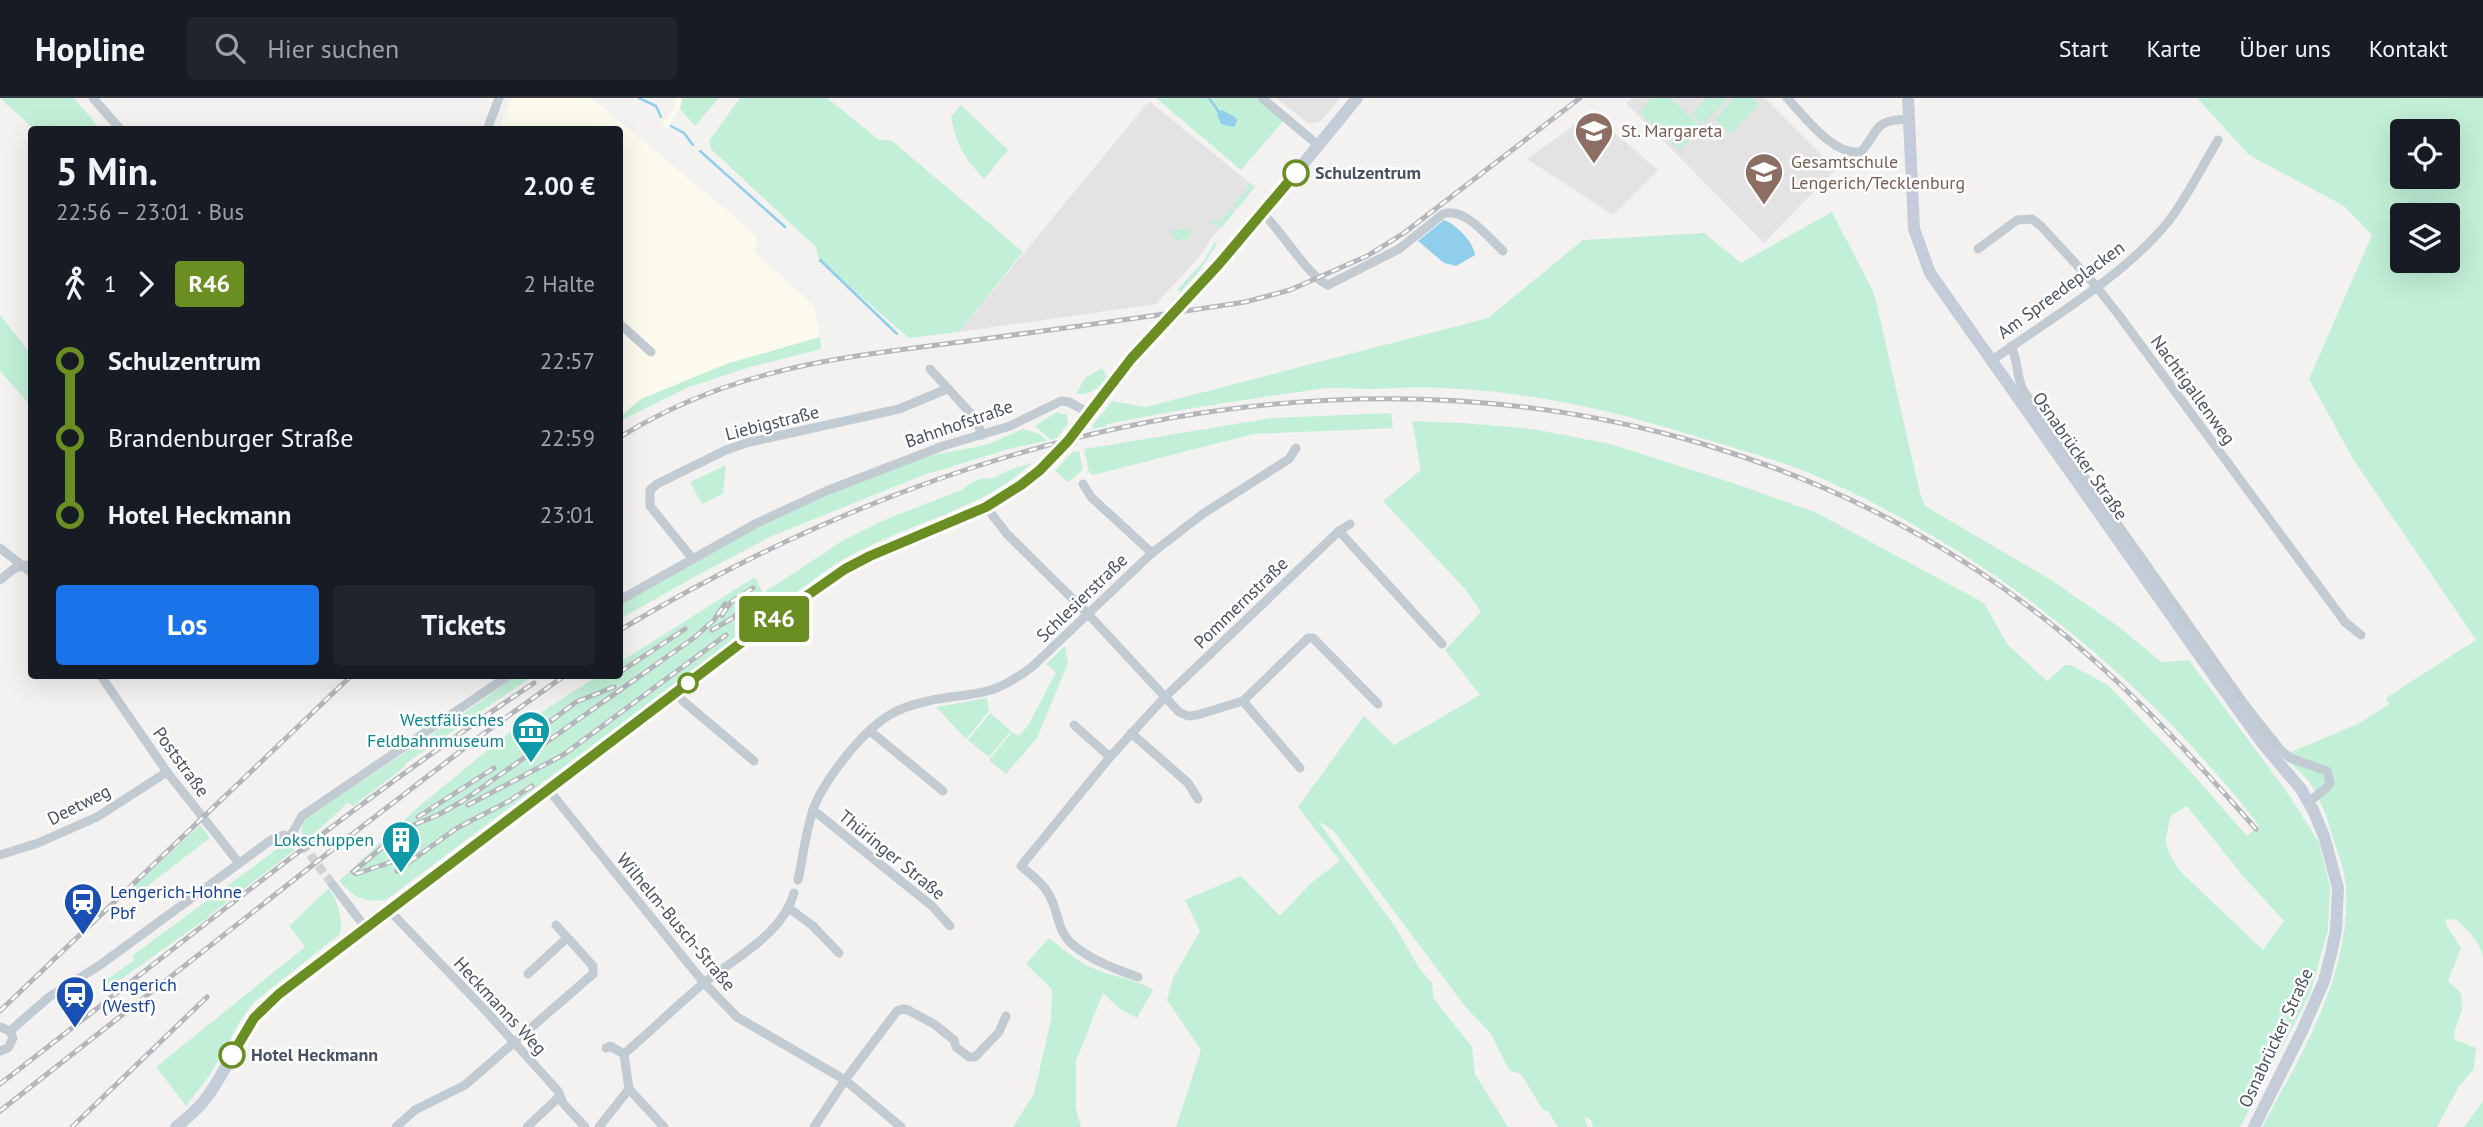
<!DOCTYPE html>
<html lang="de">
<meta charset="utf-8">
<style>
:root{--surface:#171b24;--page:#20242c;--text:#f1f3f6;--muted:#9ea1a6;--line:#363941;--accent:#1a73e8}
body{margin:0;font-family:"PT Sans",sans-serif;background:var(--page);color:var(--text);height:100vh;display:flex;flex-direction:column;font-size:26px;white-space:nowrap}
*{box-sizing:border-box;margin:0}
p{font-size:23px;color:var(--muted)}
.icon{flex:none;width:38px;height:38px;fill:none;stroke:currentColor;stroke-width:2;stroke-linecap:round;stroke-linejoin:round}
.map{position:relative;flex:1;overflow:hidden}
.drawer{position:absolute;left:28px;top:28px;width:595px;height:553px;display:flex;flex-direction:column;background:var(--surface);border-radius:7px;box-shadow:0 7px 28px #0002}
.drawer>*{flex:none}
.badge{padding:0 14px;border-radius:5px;font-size:24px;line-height:46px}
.controls{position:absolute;left:2390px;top:21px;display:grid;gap:14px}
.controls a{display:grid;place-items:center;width:70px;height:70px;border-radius:7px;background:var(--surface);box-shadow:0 7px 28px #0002;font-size:35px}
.map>.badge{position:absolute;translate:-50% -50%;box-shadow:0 0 0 4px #fff}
.legs{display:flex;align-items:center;gap:10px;height:77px;padding:0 28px;font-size:23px}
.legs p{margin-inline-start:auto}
.overview{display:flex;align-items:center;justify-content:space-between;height:119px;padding:0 28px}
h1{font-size:38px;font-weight:800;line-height:52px}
.button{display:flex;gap:14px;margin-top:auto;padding:14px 28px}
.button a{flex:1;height:80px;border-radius:7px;background:var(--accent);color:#fff;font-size:28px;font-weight:800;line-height:80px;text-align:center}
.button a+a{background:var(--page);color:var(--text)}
ul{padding:0 28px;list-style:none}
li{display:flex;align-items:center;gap:24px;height:77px;font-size:26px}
li i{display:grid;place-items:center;width:10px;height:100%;margin:0 9px;background:currentColor}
li i::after{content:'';width:18px;height:18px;margin:-9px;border:5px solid;border-radius:50%;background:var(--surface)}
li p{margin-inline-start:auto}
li:first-child i{background:linear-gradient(#0000 50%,currentColor 0)}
li:last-child i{background:linear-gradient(currentColor 50%,#0000 0)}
header{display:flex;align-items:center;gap:42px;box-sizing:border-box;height:98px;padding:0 35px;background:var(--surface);border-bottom:2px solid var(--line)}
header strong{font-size:33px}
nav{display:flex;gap:38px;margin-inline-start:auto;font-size:24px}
.search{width:490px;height:63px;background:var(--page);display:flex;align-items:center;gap:18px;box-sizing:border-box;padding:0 24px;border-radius:7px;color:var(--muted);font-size:26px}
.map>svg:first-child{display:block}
.commercial{fill:#fcf9ed}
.education{fill:#e4e3e3}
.green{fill:#c2efd8;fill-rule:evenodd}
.water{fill:#90ceeb}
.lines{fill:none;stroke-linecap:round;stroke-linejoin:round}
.stream{stroke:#90ceeb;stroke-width:2.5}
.street-tunnel{stroke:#d1d2d4;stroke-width:9;stroke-dasharray:9 4.5;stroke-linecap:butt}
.street{stroke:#c2cad2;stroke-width:9}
.secondary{stroke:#c5ccd9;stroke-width:12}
.rail-casing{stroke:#b4b6bb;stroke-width:5}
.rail{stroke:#fff;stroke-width:2.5;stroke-dasharray:8;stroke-linecap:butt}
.line-1-casing{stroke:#fff;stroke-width:16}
.line-1{stroke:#6b8e23;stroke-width:10}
.stop-1-dot{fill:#fff;stroke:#6b8e23;stroke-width:3.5}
.labels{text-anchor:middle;stroke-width:5;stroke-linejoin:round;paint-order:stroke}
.education-label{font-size:18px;fill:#785e54;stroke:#fff;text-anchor:start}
.stop-label{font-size:18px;font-weight:bold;fill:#49525f;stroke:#fff;text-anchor:start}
.street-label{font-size:18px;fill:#49525f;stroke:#fff}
.culture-label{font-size:18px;fill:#0d838f;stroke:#fff;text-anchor:end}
.transit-label{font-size:18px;fill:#164399;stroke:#fff;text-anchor:start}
</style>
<header>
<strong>Hopline</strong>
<div class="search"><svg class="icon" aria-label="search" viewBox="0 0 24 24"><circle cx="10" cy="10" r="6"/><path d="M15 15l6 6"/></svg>Hier suchen</div>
<nav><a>Start</a><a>Karte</a><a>Über uns</a><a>Kontakt</a></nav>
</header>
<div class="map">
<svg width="2483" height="1029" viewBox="0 0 2483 1029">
<rect width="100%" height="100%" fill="#f3f2f1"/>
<g class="commercial">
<path d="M512,0H592L757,138L755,155L814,208L820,239L726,267L641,301L620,319V32H499Z"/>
<path d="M676,0H682L680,11L667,31L661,26L674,11Z"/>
</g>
<g class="education">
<path d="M1276,0H1340L1321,23L1309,26Z"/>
<path d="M1632,0H1765L1836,71L1764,145L1626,5Z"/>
<path d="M1149,3L1255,89L1210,142L1200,158L1156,206L959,234Z"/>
<path d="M1591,15L1658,72L1613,117L1527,61Z"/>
</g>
<g class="green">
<path d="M0,0H74L100,31H34Z"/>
<path d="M682,0H719L695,28L680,11Z"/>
<path d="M740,0H827L879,42H891L1023,154L959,234L909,240L819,162L816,149L711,51L709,43Z"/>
<path d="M1156,0H1256L1284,22L1241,72Z"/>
<path d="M1652,0H1670L1701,29L1680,52L1639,14Z"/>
<path d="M1707,0H1728L1702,27L1692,16Z"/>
<path d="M1734,0H1752L1759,6L1731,36L1715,21Z"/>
<path d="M2197,0H2483V861C2481,844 2468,833 2457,822L2445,821L2447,828L2461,850L2448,883L2461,895L2462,911L2454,936V941L2476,950L2474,970L2458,990L2437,1029H2262C2302,956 2351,876 2346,789C2345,774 2339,757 2334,743C2329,724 2322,705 2312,688C2305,677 2292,667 2282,658L2360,625L2389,606L2386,600L2476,542L2353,361L2309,281L2372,137L2344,108L2249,57ZM2403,33H2448V79H2403ZM2403,117H2448V163H2403Z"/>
<path d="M961,7L1008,52L984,81C964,60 957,48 951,19Z"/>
<path d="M1249,85L1255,89L1221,130L1212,124L1213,121L1220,124L1231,110L1234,112L1236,110L1233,108L1249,89L1247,87Z"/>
<path d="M1832,114L1874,195L1920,395L1925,408L2051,482L2118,528L2161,564L2189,562L2289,697L2319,745L2330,789L2328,832L2310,896L2240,1029H1593L1591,1022L1584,1018L1588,1029H1558L1548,1013L1543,1012L1521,976L1509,972L1491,936L1464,907L1333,732L1318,723L1396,830L1419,870L1432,885L1434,901L1472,949L1475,976L1508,1029H1176L1201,952L1167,902L1173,880L1200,833L1185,802L1241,778L1280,818L1311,785L1340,763L1298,709L1364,618L1394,647L1480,597L1445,552L1481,514L1465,491L1383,403L1421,372L1412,323L1464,325L1533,331L1610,346L1739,387L1817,415L1984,505L2007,546L2047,583L2065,567H2070L2108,587L2191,674L2247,738L2259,728C2238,699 2212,671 2188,644C2084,533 1960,442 1821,380C1778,361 1730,349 1685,335C1606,311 1525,293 1442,290C1419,289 1395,290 1371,291C1354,291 1336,289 1319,291C1248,301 1177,312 1107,326L1106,328L1092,331V328L1112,303L1146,309L1488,220L1583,142L1704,135L1741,165ZM2187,708L2243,778L2284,823L2263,852L2182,775C2164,750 2163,747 2171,718Z"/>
<path d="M1186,130L1191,135L1188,144L1183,140L1180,144L1175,142L1170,132Z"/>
<path d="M1215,144L1217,146L1201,171L1181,194L1178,191L1203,164Z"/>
<path d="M0,217L31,256L30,307L0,273Z"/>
<path d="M820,239L821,251L750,269L689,289L620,323V319L641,301L726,266Z"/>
<path d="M1102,270L1107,279C1098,291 1092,296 1076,296L1085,280Z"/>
<path d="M1057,314L1067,317L1068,326L1057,340L1051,342L1035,328Z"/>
<path d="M1391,315L1393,330L1254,336L1093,377L1089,374L1084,351L1272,320Z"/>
<path d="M1023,331L1040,336L1047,343L1012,350L921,378L772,438L694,479L620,521V507L695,463L755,431L827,397L928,358L986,347Z"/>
<path d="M1079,353L1083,372L1068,384L1055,373L1072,354Z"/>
<path d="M1033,365C1020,375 1008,385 994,393C940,423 879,437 828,471L386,802C361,804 356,800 339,783L417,710L510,634L598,578H620V564L755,479L763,495L844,442L889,420L962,392C969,385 982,378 991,381L1012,371Z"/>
<path d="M726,367L723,396L702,406L690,384Z"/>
<path d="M1065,548L1068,565L1037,640L1006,676L989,662L1012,634L1019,638L1029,626L1056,574L1046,566Z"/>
<path d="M515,578H533L405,666L406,668L353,708L348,705L307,742L301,734L302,728L307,720L483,602Z"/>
<path d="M987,600L989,613L966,641L936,609Z"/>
<path d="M990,615L1011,633L989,659L968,642Z"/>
<path d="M200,727L210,740L138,795L135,787Z"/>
<path d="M289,748L296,751L204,822L106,892L101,886L134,862L132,858L277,751Z"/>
<path d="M329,790C338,805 343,819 340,836L254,904L241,922L209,978L186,1008L156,969L305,849L289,828Z"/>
<path d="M1049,840C1062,850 1076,862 1090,869C1111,879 1135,880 1153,892L1137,920L1120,911L1103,895L1076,963V1011L1081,1029H1013L1034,996L1051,922L1052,891L1026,866Z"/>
<path d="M2483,1003V1029H2464Z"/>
</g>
<g class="water">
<path d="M1222,12L1235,19L1237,23L1234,29L1221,26L1217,16Z"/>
<path d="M1444,122C1456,126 1474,145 1475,157L1456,168L1444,165L1418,143Z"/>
</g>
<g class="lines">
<g class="stream">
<path d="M639,0L656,8L661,19"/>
<path d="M1209,0L1219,14"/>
<path d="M671,28L684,35L693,47"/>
<path d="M700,53L785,129"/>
<path d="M820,162L897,236"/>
</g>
<path class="street-tunnel" d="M302,746L333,787"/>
<g class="street">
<path d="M93,0L121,32"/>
<path d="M1262,0L1318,47"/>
<path d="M1787,0C1804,18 1836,61 1862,53C1881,29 1874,22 1910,21"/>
<path d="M487,32L499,0"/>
<path d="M1263,115C1280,132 1310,180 1328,187L1399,151L1443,116C1464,108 1489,140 1503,153"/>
<path d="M1978,151L2017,122L2032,121L2041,128L2096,188L2118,216L2345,524L2361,537"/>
<path d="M620,226L651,254"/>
<path d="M2011,248C2018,262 2016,277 2023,292L2248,611L2281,652L2290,660L2327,673L2330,685L2326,690L2309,704"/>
<path d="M1991,263C2049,221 2123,179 2168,124C2187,99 2202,69 2218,42"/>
<path d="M930,271L975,320L982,337"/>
<path d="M1083,386L1091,399L1152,455"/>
<path d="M986,409L1007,436L1088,516L1179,614L1188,618L1197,617L1243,603L1308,540H1313L1378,606"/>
<path d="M1339,433L1442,546"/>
<path d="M0,450L32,475"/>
<path d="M692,460L650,408V392L657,386L726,352L746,345L899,311L947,291"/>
<path d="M0,482L15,470L32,466"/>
<path d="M620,502L755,426L826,393L943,348L1010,328L1061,303L1069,304L1089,315"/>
<path d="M101,578L167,674L239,765"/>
<path d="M676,594L683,603L754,663"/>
<path d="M1243,603L1300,670"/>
<path d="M1074,627L1110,659"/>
<path d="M870,633L943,693"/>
<path d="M1131,635L1188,685L1198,701"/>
<path d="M548,691L704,885L737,919L845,982L901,1029"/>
<path d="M813,712L932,808L950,828"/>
<path d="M290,739L302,718L508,578"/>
<path d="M0,757L38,745L97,719L167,674"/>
<path d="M798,782C803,758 806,732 814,709C825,681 862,634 888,618C900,610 914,606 928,603C948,598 972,598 991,592C1007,587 1020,578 1033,568L1152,455L1204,415L1289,361L1296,350"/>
<path d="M333,787L365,829"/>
<path d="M388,811L484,911L558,993L563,1005L585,1029"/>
<path d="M790,811L813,828L839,855"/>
<path d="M528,876L567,840"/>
<path d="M1138,879C1117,872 1086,860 1070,844C1057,832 1058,810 1048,795C1042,784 1030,776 1021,768L1110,659L1164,600L1339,433L1350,426"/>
<path d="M0,929L10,933L13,940L8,950L0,953"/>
<path d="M10,933L49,899L100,867L271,742L284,737L302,746"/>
<path d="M606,950L610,948L624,956"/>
<path d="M629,991L664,1029"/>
<path d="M396,1029L415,1012L465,987L593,876V868L556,827"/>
<path d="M527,1029L560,998"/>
<path d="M599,1029L629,991L624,956C651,933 677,907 704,885C736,859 783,836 794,795"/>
<path d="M814,1029L845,982L897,913L903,911L908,912L934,926L954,942L956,949L969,959H975L999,934L1006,918"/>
</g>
<g class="secondary">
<path d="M1908,0L1914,131L1930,175L2214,578L2263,646L2301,691L2313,712L2324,738L2338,790L2336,832L2331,856L2324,883L2302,933L2254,1029"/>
<path d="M176,1029C187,1020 199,1011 207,999C228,971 239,937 262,911L398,804L833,478C892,443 962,427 1019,388C1067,356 1094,304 1131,261C1160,228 1192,197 1221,164C1268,110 1312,55 1357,0"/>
</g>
<g class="rail-casing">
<g id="rail">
<path d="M620,339C735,268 845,259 976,242C1066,230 1155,218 1245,204L1290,192L1367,158L1404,135L1580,0"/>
<path d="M722,517L731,504L753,490"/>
<path d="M620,532C944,338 1331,236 1703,346C1817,380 1925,432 2021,503C2110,568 2183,648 2256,731"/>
<path d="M712,532C725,524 748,515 745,498"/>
<path d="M620,574L685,531"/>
<path d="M539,632L576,604L614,589"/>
<path d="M512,701L532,688"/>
<path d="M468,707L563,657L726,537"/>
<path d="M418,719L494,670"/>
<path d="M397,773L457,730L511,702"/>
<path d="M353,774L404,731L438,717L463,703L695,539L714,522L725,506"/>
<path d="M356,776L391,764L409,753"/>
<path d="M0,913L351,578"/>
<path d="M0,986C176,850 349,708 534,585"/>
<path d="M0,1013L342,744L479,639L564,578"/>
<path d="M72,1029L207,899"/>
</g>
</g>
<use href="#rail" class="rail"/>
</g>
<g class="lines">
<g class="line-1-casing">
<path id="line-1" d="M232,957L254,920L279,896L762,529L845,471L870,458L986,409L1021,387L1040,372L1068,343L1131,261L1219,166L1296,75"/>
</g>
<use href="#line-1" class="line-1"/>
</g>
<defs>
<g id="school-pin" transform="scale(2.0125)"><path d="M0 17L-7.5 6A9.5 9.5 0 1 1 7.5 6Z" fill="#8d6e63" stroke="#fff"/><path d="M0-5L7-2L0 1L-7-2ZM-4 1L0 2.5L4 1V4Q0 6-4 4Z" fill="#fff"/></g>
<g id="museum-pin" transform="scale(2.0125)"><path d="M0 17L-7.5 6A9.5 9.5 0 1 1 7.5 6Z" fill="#0f9aa8" stroke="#fff"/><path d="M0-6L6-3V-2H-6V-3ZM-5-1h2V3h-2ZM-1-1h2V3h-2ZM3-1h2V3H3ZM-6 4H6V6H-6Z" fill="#fff"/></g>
<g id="building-pin" transform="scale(2.0125)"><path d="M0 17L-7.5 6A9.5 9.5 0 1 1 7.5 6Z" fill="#0f9aa8" stroke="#fff"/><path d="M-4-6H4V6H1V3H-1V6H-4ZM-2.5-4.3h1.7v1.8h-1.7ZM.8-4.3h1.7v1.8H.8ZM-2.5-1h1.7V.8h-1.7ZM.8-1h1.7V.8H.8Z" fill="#fff"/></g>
<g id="station-pin" transform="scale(2.0125)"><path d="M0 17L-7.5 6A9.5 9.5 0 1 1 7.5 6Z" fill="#1a4fb4" stroke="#fff"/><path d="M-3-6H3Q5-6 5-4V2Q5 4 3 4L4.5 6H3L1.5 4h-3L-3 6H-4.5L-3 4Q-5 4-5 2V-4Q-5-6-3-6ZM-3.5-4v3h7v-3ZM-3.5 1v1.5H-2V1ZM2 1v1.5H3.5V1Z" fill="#fff"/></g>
</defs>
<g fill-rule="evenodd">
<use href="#school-pin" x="1594" y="33"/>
<use href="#school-pin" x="1764" y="74"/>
<use href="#museum-pin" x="531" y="632"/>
<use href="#building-pin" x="401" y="742"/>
<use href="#station-pin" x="83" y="804"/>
<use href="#station-pin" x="75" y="897"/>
</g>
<g class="stop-1-dot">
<circle cx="1296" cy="75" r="12"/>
<circle cx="688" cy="585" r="9"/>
<circle cx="232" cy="957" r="12"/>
</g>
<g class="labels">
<g class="education-label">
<text x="1621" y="39">St. Margareta</text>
<text x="1791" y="70">Gesamtschule<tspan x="1791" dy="21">Lengerich/Tecklenburg</tspan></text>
</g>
<g class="stop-label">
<text x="1315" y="81">Schulzentrum</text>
<text x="251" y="963">Hotel Heckmann</text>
</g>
<g class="street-label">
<text transform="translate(2061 192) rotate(-36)" y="6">Am Spreedeplacken</text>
<text transform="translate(2193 292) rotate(54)" y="6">Nachtigallenweg</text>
<text transform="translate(772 325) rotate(-14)" y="6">Liebigstraße</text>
<text transform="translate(959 326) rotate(-19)" y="6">Bahnhofstraße</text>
<text transform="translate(2080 358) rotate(55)" y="6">Osnabrücker Straße</text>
<text transform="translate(1082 500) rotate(-44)" y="6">Schlesierstraße</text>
<text transform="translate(1241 505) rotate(-44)" y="6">Pommernstraße</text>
<text transform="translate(181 664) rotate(54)" y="6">Poststraße</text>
<text transform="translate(79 707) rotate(-27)" y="6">Deetweg</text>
<text transform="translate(892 757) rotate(39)" y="6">Thüringer Straße</text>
<text transform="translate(676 824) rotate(50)" y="6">Wilhelm-Busch-Straße</text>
<text transform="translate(500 908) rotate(47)" y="6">Heckmanns Weg</text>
<text transform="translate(2276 940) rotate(-65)" y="6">Osnabrücker Straße</text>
</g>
<g class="culture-label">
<text x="504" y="628">Westfälisches<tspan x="504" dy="21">Feldbahnmuseum</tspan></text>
<text x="374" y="748">Lokschuppen</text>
</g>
<g class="transit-label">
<text x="110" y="800">Lengerich-Hohne<tspan x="110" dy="21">Pbf</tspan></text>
<text x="102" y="893">Lengerich<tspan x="102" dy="21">(Westf)</tspan></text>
</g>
</g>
</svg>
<div class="controls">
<a><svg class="icon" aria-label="locate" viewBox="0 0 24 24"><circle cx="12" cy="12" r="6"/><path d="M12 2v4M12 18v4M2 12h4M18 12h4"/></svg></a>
<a><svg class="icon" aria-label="layers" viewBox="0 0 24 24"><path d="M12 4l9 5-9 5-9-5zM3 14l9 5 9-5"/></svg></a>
</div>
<b class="badge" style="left:774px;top:521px;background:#6b8e23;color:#fff">R46</b>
<section class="drawer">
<div class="overview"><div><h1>5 Min.</h1><p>22:56 – 23:01 · Bus</p></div><b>2.00 €</b></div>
<div class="legs"><svg class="icon" aria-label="walk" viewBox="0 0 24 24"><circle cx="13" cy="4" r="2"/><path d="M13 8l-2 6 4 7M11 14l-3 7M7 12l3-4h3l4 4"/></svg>1<svg class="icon" aria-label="forward" viewBox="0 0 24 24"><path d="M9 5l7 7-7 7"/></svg><b class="badge" style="background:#6b8e23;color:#fff">R46</b><p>2 Halte</p></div>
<ul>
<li><i style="color:#6b8e23"></i><b>Schulzentrum</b><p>22:57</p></li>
<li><i style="color:#6b8e23"></i><span>Brandenburger Straße</span><p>22:59</p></li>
<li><i style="color:#6b8e23"></i><b>Hotel Heckmann</b><p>23:01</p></li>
</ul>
<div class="button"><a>Los</a><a>Tickets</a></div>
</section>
</div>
